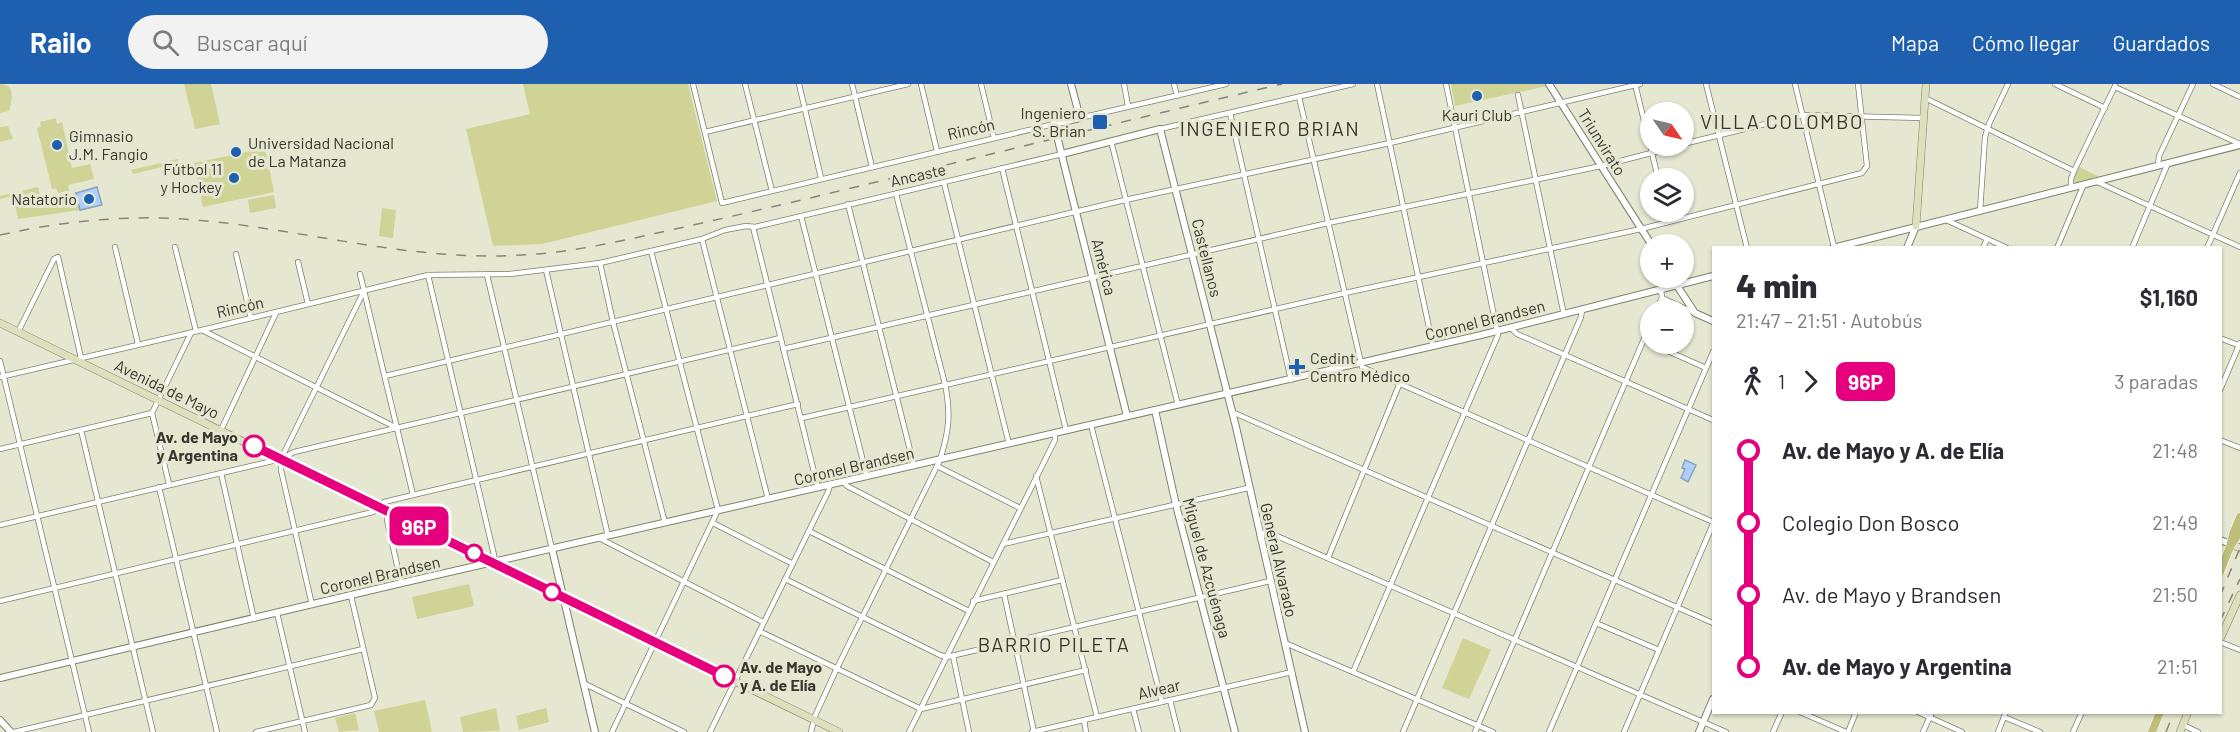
<!DOCTYPE html>
<html lang="es">
<meta charset="utf-8">
<style>
:root{--surface:#fff;--page:#f2f2f3;--text:#2b2b33;--muted:#7c7c81;--accent:#1f5fb0}
body{margin:0;font-family:Barlow,sans-serif;background:var(--page);color:var(--text);height:100vh;display:flex;flex-direction:column;font-size:22px;white-space:nowrap}
*{box-sizing:border-box;margin:0}
p{font-size:20px;color:var(--muted)}
.icon{flex:none;width:33px;height:33px;fill:none;stroke:currentColor;stroke-width:2;stroke-linecap:round;stroke-linejoin:round}
.map{position:relative;flex:1;overflow:hidden}
.drawer{position:absolute;left:1712px;top:162px;width:510px;height:468px;display:flex;flex-direction:column;background:var(--surface);border-radius:0px;box-shadow:0 2px 4px #0004}
.drawer>*{flex:none}
.badge{padding:0 12px;border-radius:9px;font-size:21px;line-height:39px}
.needle{width:39px;rotate:124deg}
.controls{position:absolute;left:1640px;top:18px;display:grid;gap:12px}
.controls a{display:grid;place-items:center;width:54px;height:54px;border-radius:50%;background:var(--surface);box-shadow:0 2px 4px #0004;font-size:30px}
.map>.badge{position:absolute;translate:-50% -50%;box-shadow:0 0 0 3px #fff}
.legs{display:flex;align-items:center;gap:9px;height:66px;padding:0 24px;font-size:20px}
.legs p{margin-inline-start:auto}
.headline{display:flex;align-items:center;justify-content:space-between;height:102px;padding:0 24px}
h1{font-size:33px;font-weight:800;line-height:45px}
ul{padding:0 24px;list-style:none}
li{display:flex;align-items:center;gap:21px;height:72px;font-size:22px}
li i{display:grid;place-items:center;width:9px;height:100%;margin:0 8px;background:currentColor}
li i::after{content:'';width:15px;height:15px;margin:-8px;border:4px solid;border-radius:50%;background:var(--surface)}
li p{margin-inline-start:auto}
li:first-child i{background:linear-gradient(#0000 50%,currentColor 0)}
li:last-child i{background:linear-gradient(currentColor 50%,#0000 0)}
header{display:flex;align-items:center;gap:36px;box-sizing:border-box;height:84px;padding:0 30px;background:var(--accent);color:#fff}
header strong{font-size:28px}
nav{display:flex;gap:33px;margin-inline-start:auto;font-size:21px}
.search{width:420px;height:54px;background:var(--page);display:flex;align-items:center;gap:15px;box-sizing:border-box;padding:0 21px;border-radius:33px;color:var(--muted);font-size:22px}
.map>svg:first-child{display:block}
.green{fill:#cfd395}
.water{fill:#aed0fe;stroke:#8aa2c0;stroke-width:1.5}
.lines{fill:none;stroke-linecap:round;stroke-linejoin:round}
.minor-casing{stroke:#7f806b;stroke-width:6}
.tertiary-casing{stroke:#7f806b;stroke-width:8}
.secondary-casing{stroke:#7f806b;stroke-width:8}
.primary-casing{stroke:#fff;stroke-width:9}
.minor{stroke:#fff;stroke-width:4.5}
.tertiary{stroke:#fff;stroke-width:6}
.secondary{stroke:#dedfbd;stroke-width:7}
.primary{stroke:#bebf7b;stroke-width:8}
.rail{stroke:#868778;stroke-width:1.5;stroke-dasharray:10 10;stroke-linecap:butt}
.line-1-casing{stroke:#fff;stroke-width:14}
.line-1{stroke:#e6007e;stroke-width:9}
.poi-dot{fill:#1f5fb0;stroke:#e5e7d0;stroke-width:2}
.stop-1-dot{fill:#fff;stroke:#e6007e;stroke-width:3}
.labels{text-anchor:middle;stroke-width:6;stroke-linejoin:round;paint-order:stroke}
.poi-label{font-size:16px;fill:#37372e;stroke:#e5e7d0;text-anchor:end}
.street-label{font-size:16px;fill:#37372e;stroke:#e5e7d0}
.stop-label{font-size:16px;font-weight:bold;fill:#37372e;stroke:#e5e7d0;text-anchor:end}
.quarter-label{font-size:20px;letter-spacing:1.5px;fill:#37372e;stroke:#e5e7d0}
</style>
<header>
<strong>Railo</strong>
<div class="search"><svg class="icon" aria-label="search" viewBox="0 0 24 24"><circle cx="10" cy="10" r="6"/><path d="M15 15l6 6"/></svg>Buscar aquí</div>
<nav><a>Mapa</a><a>Cómo llegar</a><a>Guardados</a></nav>
</header>
<div class="map">
<svg width="2240" height="648" viewBox="0 0 2240 648">
<rect width="100%" height="100%" fill="#e5e7d0"/>
<g class="green">
<path d="M0,0C16,0 12,16 9,27L0,29Z"/>
<path d="M184,0H211L220,40L195,45Z"/>
<path d="M523,0H688L717,117L542,160L493,162L466,45L530,30Z"/>
<path d="M1451,0H1546L1547,2L1455,22Z"/>
<path d="M56,34L57,40L62,38L72,84L90,80L94,95L68,101L69,107L58,109L56,104L52,105L37,44L41,43L40,38Z"/>
<path d="M8,42L13,55L0,58V43Z"/>
<path d="M265,64L274,108L203,123L194,79Z"/>
<path d="M178,75V79L133,90L131,86Z"/>
<path d="M2079,83L2100,93L2075,99L2073,96Z"/>
<path d="M38,103L42,117L76,109L80,126L18,135L13,112L0,115V112Z"/>
<path d="M274,111L276,124L250,129L248,116Z"/>
<path d="M382,124L396,126L393,154L379,152Z"/>
<path d="M469,500L474,522L417,535L412,513Z"/>
<path d="M1463,554L1491,566L1469,615L1442,604Z"/>
<path d="M425,616L432,648H379L374,627Z"/>
<path d="M496,624L500,647L463,648L460,633Z"/>
<path d="M546,624L549,638L519,646L516,632Z"/>
<path d="M355,629L359,646L339,648L335,634Z"/>
</g>
<g class="water">
<path d="M97,103L102,121L80,126L76,109Z"/>
<path d="M1685,376L1696,381L1688,398L1681,394L1685,385L1682,384Z"/>
</g>
<g class="lines">
<g class="minor-casing">
<g id="minor">
<path d="M693,0L722,119L1054,40"/>
<path d="M745,0L772,107"/>
<path d="M799,0L821,94"/>
<path d="M852,0L872,83"/>
<path d="M921,0L937,67"/>
<path d="M981,0L994,54"/>
<path d="M1124,0L1128,22"/>
<path d="M1174,0L1177,12"/>
<path d="M1377,0L1433,262"/>
<path d="M1635,0L1650,61"/>
<path d="M1706,0L1747,164"/>
<path d="M1795,0L1834,163"/>
<path d="M2055,0L2105,24"/>
<path d="M2213,0L2240,13"/>
<path d="M2115,3L2240,60"/>
<path d="M1518,11L1564,231"/>
<path d="M1299,13L1362,283L1713,438"/>
<path d="M1925,14L2074,87"/>
<path d="M1230,29L1291,296"/>
<path d="M1080,34L1226,0"/>
<path d="M1160,45L1353,0"/>
<path d="M705,48L908,0"/>
<path d="M1111,57L1178,321"/>
<path d="M1683,60L1802,31L1923,34"/>
<path d="M1651,65L1658,94"/>
<path d="M2158,81L2159,72L2193,0"/>
<path d="M1002,84L1066,346"/>
<path d="M2095,97L2240,163"/>
<path d="M944,99L1009,360"/>
<path d="M2071,104V95L2074,87L2115,2"/>
<path d="M848,120L914,382"/>
<path d="M1980,127L1985,53L1989,40L2008,0"/>
<path d="M1667,128L1669,137"/>
<path d="M801,132L867,393"/>
<path d="M1944,135L2007,164"/>
<path d="M753,143L818,404"/>
<path d="M702,155L768,415"/>
<path d="M115,163L138,260"/>
<path d="M175,163L196,247"/>
<path d="M1983,164L1987,155"/>
<path d="M2057,164L2084,100"/>
<path d="M2132,164L2168,79"/>
<path d="M2207,164L2240,89"/>
<path d="M236,170L251,234"/>
<path d="M298,178L308,220"/>
<path d="M600,179L613,238L665,439"/>
<path d="M546,186L608,452"/>
<path d="M360,190L413,411"/>
<path d="M428,191L494,471L493,479"/>
<path d="M487,191L552,465"/>
<path d="M1662,214L1695,229"/>
<path d="M1656,226L1662,214L1661,206"/>
<path d="M1511,244L1517,250L1713,336"/>
<path d="M202,246L397,344"/>
<path d="M18,248L54,175L58,173L81,274"/>
<path d="M2220,254L2240,262"/>
<path d="M1652,260L1706,284"/>
<path d="M783,265L1328,139L1601,82L1678,62"/>
<path d="M0,277L89,648"/>
<path d="M385,292L1125,116L1390,59L1640,0"/>
<path d="M0,293L202,246L428,191L510,190L600,179L702,155L725,146L746,142L755,143L1062,70"/>
<path d="M2220,306L2240,259"/>
<path d="M1232,328L1713,539"/>
<path d="M802,334L1345,209L1641,145L1862,89L1867,82L1858,0"/>
<path d="M1091,341L1162,618"/>
<path d="M81,346L153,648"/>
<path d="M221,346L276,229"/>
<path d="M2220,356L2240,364"/>
<path d="M0,365L152,329"/>
<path d="M937,382L1020,424"/>
<path d="M221,389L254,535"/>
<path d="M1036,392L1097,633"/>
<path d="M843,398L847,402L993,478"/>
<path d="M169,400L152,329L191,249"/>
<path d="M159,403L217,648"/>
<path d="M387,427V436L401,499"/>
<path d="M713,439L793,480"/>
<path d="M0,441L281,375L294,368L780,254"/>
<path d="M809,447L969,527"/>
<path d="M599,454L763,538"/>
<path d="M1260,455L1264,449H1270L1726,648"/>
<path d="M1003,460L1248,404"/>
<path d="M1328,474L1399,301"/>
<path d="M785,495L940,571L947,573L1270,497"/>
<path d="M1004,510L1034,648"/>
<path d="M0,517L373,428L384,418L413,411L798,320"/>
<path d="M973,517L1062,496"/>
<path d="M312,521L281,386V375L364,207"/>
<path d="M277,529L305,648"/>
<path d="M1596,539L1659,566"/>
<path d="M759,547L921,625L1086,586"/>
<path d="M2220,558L2240,566"/>
<path d="M1285,559L1493,648"/>
<path d="M953,572L969,648"/>
<path d="M1353,588L1498,251L1446,0"/>
<path d="M583,599L684,648"/>
<path d="M1170,616L1178,648"/>
<path d="M1133,625L1139,648"/>
<path d="M1800,628L1846,648"/>
<path d="M1918,628L1962,648"/>
<path d="M2004,633L2040,648"/>
<path d="M1084,636L1086,648"/>
<path d="M2183,641L2198,648"/>
<path d="M14,648L363,565"/>
<path d="M256,648L371,621L375,614L351,512"/>
<path d="M612,648L718,426L651,167"/>
<path d="M710,648L828,408L830,401"/>
<path d="M811,648L815,632L837,584L940,376C949,347 951,330 945,300L896,110"/>
<path d="M909,648L1055,356V349"/>
<path d="M1032,648L1292,588"/>
<path d="M1403,648L1581,233L1582,226"/>
<path d="M1475,648L1650,241"/>
<path d="M1549,648L1713,268"/>
<path d="M1624,648L1713,440"/>
<path d="M1773,648L1782,628"/>
<path d="M1848,648L1856,628"/>
<path d="M1923,648L1932,628"/>
<path d="M1998,648L2006,628"/>
<path d="M2073,648L2082,628"/>
</g>
</g>
<g class="tertiary-casing">
<g id="tertiary">
<path d="M1071,0L1080,34L1054,40L1127,332"/>
<path d="M1549,0L1651,160"/>
<path d="M1062,70L1160,45L1236,343L1305,648"/>
<path d="M1833,164L2240,61"/>
<path d="M1907,164L1916,142"/>
<path d="M1672,194L1695,229L1713,237"/>
<path d="M1155,326L1176,421L1235,648"/>
<path d="M2220,456L2231,460"/>
<path d="M552,465L595,648"/>
<path d="M0,594L406,498L1481,251L1713,192"/>
<path d="M0,636L11,648"/>
<path d="M1699,648L1713,615"/>
</g>
</g>
<g class="secondary-casing">
<g id="secondary">
<path d="M1916,142L1926,0"/>
<path d="M0,239L839,648"/>
<path d="M2231,460L2240,464"/>
<path d="M2220,555L2240,511"/>
<path d="M2180,648L2188,628"/>
</g>
</g>
<g class="primary-casing">
<g id="primary">
<path d="M2231,459L2233,450L2240,433"/>
<path d="M2220,488L2231,460L2240,448"/>
<path d="M2152,648L2160,628"/>
</g>
</g>
<use href="#minor" class="minor"/>
<use href="#tertiary" class="tertiary"/>
<use href="#secondary" class="secondary"/>
<use href="#primary" class="primary"/>
<g class="rail">
<path d="M0,151C63,137 131,130 196,136C304,145 411,178 521,171C567,169 612,159 657,149C708,138 759,126 810,114C968,76 1124,37 1282,0"/>
<path d="M2220,512L2240,464"/>
<path d="M2220,537L2240,495"/>
<path d="M2166,648L2174,628"/>
</g>
</g>
<g class="lines">
<g class="line-1-casing">
<path id="line-1" d="M254,362L724,592"/>
</g>
<use href="#line-1" class="line-1"/>
</g>
<g class="poi-dot">
<circle cx="1477" cy="12" r="6"/>
<rect x="1092" y="30" width="16" height="16" rx="3"/>
<circle cx="57" cy="61" r="6"/>
<circle cx="236" cy="68" r="6"/>
<circle cx="234" cy="94" r="6"/>
<circle cx="89" cy="115" r="6"/>
<path d="M1294 274h6v6h6v6h-6v6h-6v-6h-6v-6h6z"/>
</g>
<g class="stop-1-dot">
<circle cx="254" cy="362" r="10"/>
<circle cx="474" cy="469" r="8"/>
<circle cx="552" cy="508" r="8"/>
<circle cx="724" cy="592" r="10"/>
</g>
<g class="labels">
<g class="poi-label">
<text x="1086" y="35">Ingeniero<tspan x="1086" dy="18">S. Brian</tspan></text>
<text x="1477" y="37" text-anchor="middle">Kauri Club</text>
<text x="69" y="58" text-anchor="start">Gimnasio<tspan x="69" dy="18">J.M. Fangio</tspan></text>
<text x="248" y="65" text-anchor="start">Universidad Nacional<tspan x="248" dy="18">de La Matanza</tspan></text>
<text x="222" y="91">Fútbol 11<tspan x="222" dy="18">y Hockey</tspan></text>
<text x="77" y="121">Natatorio</text>
<text x="1310" y="280" text-anchor="start">Cedint<tspan x="1310" dy="18">Centro Médico</tspan></text>
</g>
<g class="street-label">
<text transform="translate(971 45) rotate(-13)" y="6">Rincón</text>
<text transform="translate(1602 58) rotate(58)" y="6">Triunvirato</text>
<text transform="translate(918 91) rotate(-13)" y="6">Ancaste</text>
<text transform="translate(1207 174) rotate(76)" y="6">Castellanos</text>
<text transform="translate(1104 183) rotate(76)" y="6">América</text>
<text transform="translate(240 223) rotate(-13)" y="6">Rincón</text>
<text transform="translate(1485 236) rotate(-14)" y="6">Coronel Brandsen</text>
<text transform="translate(167 305) rotate(26)" y="6">Avenida de Mayo</text>
<text transform="translate(854 382) rotate(-13)" y="6">Coronel Brandsen</text>
<text transform="translate(1279 476) rotate(77)" y="6">General Alvarado</text>
<text transform="translate(1207 484) rotate(75)" y="6">Miguel de Azcuénaga</text>
<text transform="translate(380 491) rotate(-13)" y="6">Coronel Brandsen</text>
<text transform="translate(1159 605) rotate(-13)" y="6">Alvear</text>
</g>
<g class="stop-label">
<text x="238" y="359">Av. de Mayo<tspan x="238" dy="18">y Argentina</tspan></text>
<text x="740" y="589" text-anchor="start">Av. de Mayo<tspan x="740" dy="18">y A. de Elía</tspan></text>
</g>
<g class="quarter-label">
<text x="1782" y="45">VILLA COLOMBO</text>
<text x="1270" y="52">INGENIERO BRIAN</text>
<text x="1054" y="568">BARRIO PILETA</text>
</g>
</g>
</svg>
<div class="controls">
<a><svg class="needle" viewBox="-14 -14 28 28"><path d="M0-13l5 13h-10z" fill="#e53935"/><path d="M0 13l5-13h-10z" fill="#7c7c81"/></svg></a>
<a><svg class="icon" aria-label="layers" viewBox="0 0 24 24"><path d="M12 4l9 5-9 5-9-5zM3 14l9 5 9-5"/></svg></a>
<a>+</a>
<a>−</a>
</div>
<b class="badge" style="left:419px;top:442px;background:#e6007e;color:#fff">96P</b>
<section class="drawer">
<div class="headline"><div><h1>4 min</h1><p>21:47 – 21:51 · Autobús</p></div><b>$1,160</b></div>
<div class="legs"><svg class="icon" aria-label="walk" viewBox="0 0 24 24"><circle cx="13" cy="4" r="2"/><path d="M13 8l-2 6 4 7M11 14l-3 7M7 12l3-4h3l4 4"/></svg>1<svg class="icon" aria-label="forward" viewBox="0 0 24 24"><path d="M9 5l7 7-7 7"/></svg><b class="badge" style="background:#e6007e;color:#fff">96P</b><p>3 paradas</p></div>
<ul>
<li><i style="color:#e6007e"></i><b>Av. de Mayo y A. de Elía</b><p>21:48</p></li>
<li><i style="color:#e6007e"></i><span>Colegio Don Bosco</span><p>21:49</p></li>
<li><i style="color:#e6007e"></i><span>Av. de Mayo y Brandsen</span><p>21:50</p></li>
<li><i style="color:#e6007e"></i><b>Av. de Mayo y Argentina</b><p>21:51</p></li>
</ul>
</section>
</div>
